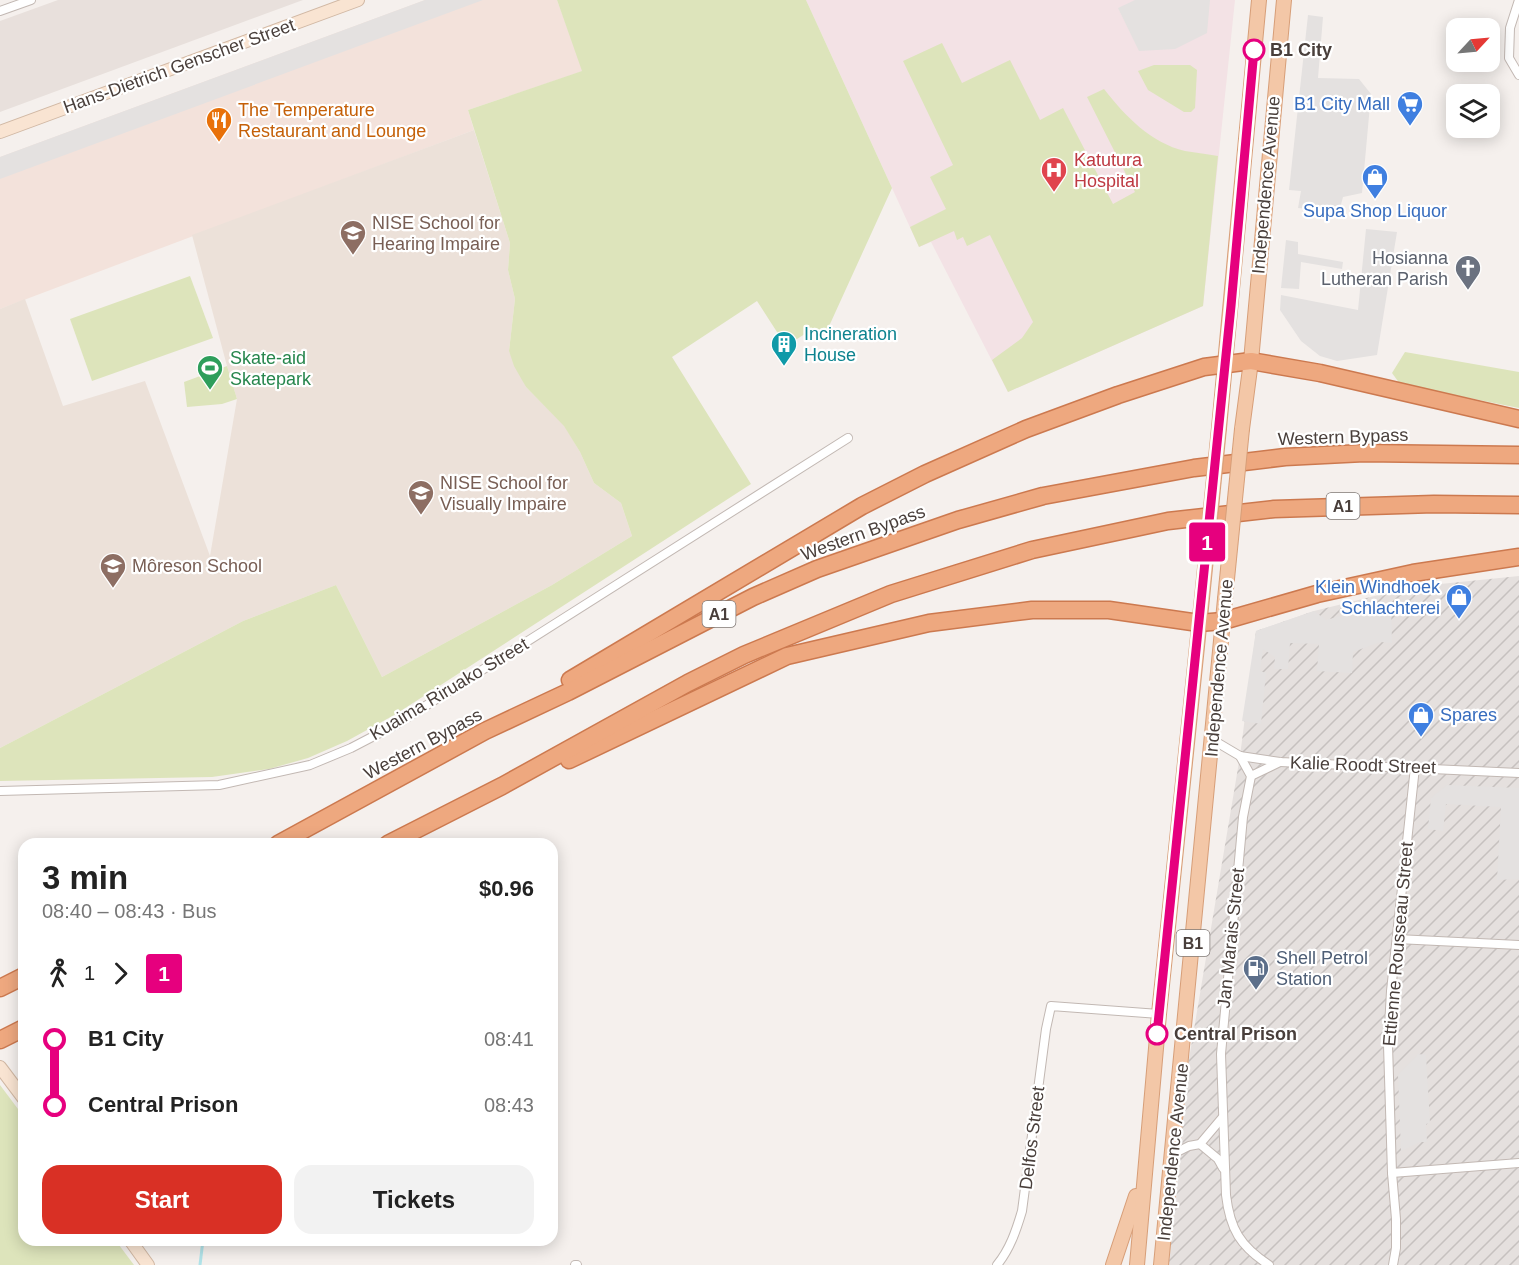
<!DOCTYPE html>
<meta charset="utf-8">
<style>
:root{--surface:#fff;--page:#f2f2f2;--text:#222;--muted:#767676;--accent:#d93025}
body{margin:0;font-family:Arial,sans-serif;background:var(--page);color:var(--text);height:100vh;display:flex;flex-direction:column;font-size:22px;white-space:nowrap}
*{box-sizing:border-box;margin:0}
p{font-size:20px;color:var(--muted)}
.icon{flex:none;width:33px;height:33px;fill:none;stroke:currentColor;stroke-width:2;stroke-linecap:round;stroke-linejoin:round}
.map{position:relative;flex:1;overflow:hidden}
.side{position:absolute;left:18px;top:838px;width:540px;height:408px;display:flex;flex-direction:column;background:var(--surface);border-radius:18px;box-shadow:0 3px 15px #0003}
.side>*{flex:none}
.badge{padding:0 12px;border-radius:4px;font-size:21px;line-height:39px}
.needle{width:39px;rotate:64deg}
.controls{position:absolute;left:1446px;top:18px;display:grid;gap:12px}
.controls a{display:grid;place-items:center;width:54px;height:54px;border-radius:12px;background:var(--surface);box-shadow:0 3px 15px #0003;font-size:30px}
.map>.badge{position:absolute;translate:-50% -50%;box-shadow:0 0 0 3px #fff}
.legs{display:flex;align-items:center;gap:9px;height:66px;padding:0 24px;font-size:20px}
.legs p{margin-inline-start:auto}
.summary{display:flex;align-items:center;justify-content:space-between;height:102px;padding:0 24px}
h1{font-size:33px;font-weight:600;line-height:45px}
.cta{display:flex;gap:12px;margin-top:auto;padding:12px 24px}
.cta a{flex:1;height:69px;border-radius:18px;background:var(--accent);color:#fff;font-size:24px;font-weight:600;line-height:69px;text-align:center}
.cta a+a{background:var(--page);color:var(--text)}
ul{padding:0 24px;list-style:none}
li{display:flex;align-items:center;gap:21px;height:66px;font-size:22px}
li i{display:grid;place-items:center;width:9px;height:100%;margin:0 8px;background:currentColor}
li i::after{content:'';width:15px;height:15px;margin:-8px;border:4px solid;border-radius:50%;background:var(--surface)}
li p{margin-inline-start:auto}
li:first-child i{background:linear-gradient(#0000 50%,currentColor 0)}
li:last-child i{background:linear-gradient(currentColor 50%,#0000 0)}
.map>svg:first-child{display:block}
.residential{fill:#e8e0dc}
.commercial{fill:#f3e2db}
.industrial{fill:url(#industrial-furrows)}
.education{fill:#ece1d9}
.medical{fill:#f3e2e5}
.grass{fill:#dde4bb}
.parking{fill:#e4e1e0}
.lines{fill:none;stroke-linecap:round;stroke-linejoin:round}
.stream{stroke:#b1e3e9;stroke-width:3}
.street-casing{stroke:#c2b8b3;stroke-width:10}
.secondary-casing{stroke:#d1b8a4;stroke-width:14}
.primary-casing{stroke:#d79e78;stroke-width:16}
.highway-casing{stroke:#cc794f;stroke-width:19}
.street{stroke:#fff;stroke-width:8}
.secondary{stroke:#f9e4d2;stroke-width:12}
.primary{stroke:#f3c7a7;stroke-width:14}
.highway{stroke:#eea87f;stroke-width:16}
.primary-bridge-casing{stroke:#d79e78;stroke-width:16;stroke-linecap:butt}
.primary-bridge{stroke:#f3c7a7;stroke-width:14}
.line-1-casing{stroke:#fff;stroke-width:14}
.line-1{stroke:#e6007e;stroke-width:9}
.stop-1-dot{fill:#fff;stroke:#e6007e;stroke-width:3}
.labels{text-anchor:middle;stroke-width:4.5;stroke-linejoin:round;paint-order:stroke}
.shield{fill:#fff;stroke:#807976;stroke-width:1.5}
.shield-label{font-size:16px;font-weight:bold;fill:#493f3b}
.stop-label{font-size:18px;font-weight:bold;fill:#493f3b;stroke:#fff;text-anchor:start}
.street-label{font-size:18px;fill:#493f3b;stroke:#fff}
.shop-label{font-size:18px;fill:#366cbe;stroke:#fff;text-anchor:end}
.food-label{font-size:18px;fill:#c56008;stroke:#fff;text-anchor:start}
.health-label{font-size:18px;fill:#be3a42;stroke:#fff;text-anchor:start}
.education-label{font-size:18px;fill:#785e54;stroke:#fff;text-anchor:start}
.worship-label{font-size:18px;fill:#5b616d;stroke:#fff;text-anchor:end}
.culture-label{font-size:18px;fill:#0d838f;stroke:#fff;text-anchor:start}
.leisure-label{font-size:18px;fill:#27864d;stroke:#fff;text-anchor:start}
.service-label{font-size:18px;fill:#4e5e75;stroke:#fff;text-anchor:start}
</style>
<div class="map">
<svg width="1519" height="1265" viewBox="0 0 1519 1265">
<defs>
<pattern id="industrial-furrows" width="10" height="10" patternUnits="userSpaceOnUse" patternTransform="scale(1.5)"><rect width="10" height="10" fill="#e5e0de"/><path d="M-1 1l2-2M0 10L10 0M9 11l2-2" fill="none" stroke="#c6c1bf"/></pattern>
</defs>
<rect width="100%" height="100%" fill="#f5f0ed"/>
<path class="residential" d="M58,0H303L0,112V21Z"/>
<path class="commercial" d="M425,0H557L583,71L468,110L474,130L0,309V157Z"/>
<path class="industrial" d="M1519,576V1265H1161L1173,1154L1240,756L1256,631L1314,611L1411,587Z"/>
<path class="education" d="M474,130L510,243L508,270L515,299L509,351L526,387L564,425L580,452L594,483L621,503L632,536L552,585L382,677L336,585L243,621L0,748V309L25,299L63,406L145,381L210,556L237,399L227,366L192,235Z"/>
<path class="medical" d="M806,0H1235L1203,306L1008,392L931,242L919,247Z"/>
<g class="grass">
<path d="M557,0H806L892,188L825,335L808,332L786,346L757,301L672,357L751,484L396,714L347,741L308,758L269,769L212,777L0,781V748L243,621L336,585L382,677L552,585L632,536L621,503L594,483L580,452L564,426L526,387L514,366L509,351L515,299L508,270L510,243L468,110L582,71Z"/>
<path d="M942,43L962,83L1010,60L1040,120L1063,108L1113,204L1135,192L1087,97L1104,89C1125,116 1151,143 1185,151C1196,153 1208,154 1218,156L1203,306L1008,392L992,360L1022,338L1033,322L990,235L967,246L963,237L957,240L954,231L919,247L910,227L946,209L930,177L953,165L903,61Z"/>
<path d="M1154,65H1190L1197,70L1195,108L1191,112H1184L1148,90L1138,71Z"/>
<path d="M190,276L213,338L92,381L70,319Z"/>
<path d="M1405,352L1519,372V408L1400,384L1392,373Z"/>
<path d="M227,366L237,399L222,404L187,407L184,382Z"/>
<path d="M0,1085L24,1117V1240L116,1241L134,1265H0Z"/>
</g>
<g class="parking">
<path d="M425,0H483L0,179V157Z"/>
<path d="M1135,0H1210L1207,33L1175,49L1139,51L1118,8Z"/>
<path d="M1308,15L1323,17L1318,78L1359,79L1371,94L1362,193L1343,197L1339,212L1298,208L1301,191L1289,190Z"/>
<path d="M1366,229L1397,232L1377,355L1337,361L1320,356L1301,341L1280,310L1281,295L1358,310Z"/>
<path d="M1286,240L1298,242V254L1343,262L1342,269L1301,262L1299,289L1281,288Z"/>
<path d="M1391,602L1392,643L1380,642L1353,652L1352,673L1317,671L1319,644L1290,643L1288,669H1274L1275,657L1263,649L1260,671L1266,673L1261,724L1242,721L1256,631L1314,611L1326,620Z"/>
<path d="M1447,785L1519,788V879L1497,880L1501,807L1446,804L1443,831L1428,829L1431,798Z"/>
<path d="M1418,1054L1426,1055L1430,1123L1426,1124L1427,1142H1420L1401,1151L1398,1075Z"/>
</g>
<g class="lines">
<path class="stream" d="M200,1265L203,1240"/>
<g class="street-casing">
<g id="street">
<path d="M1519,0L1510,28L1509,58L1519,75"/>
<path d="M0,11L31,0"/>
<path d="M1213,740L1240,756L1280,762L1519,773"/>
<path d="M1240,756L1251,776L1243,817L1221,1054L1226,1195C1230,1229 1240,1246 1269,1265"/>
<path d="M1251,776L1280,762"/>
<path d="M0,791L219,785L310,765L351,748L397,724L848,438"/>
<path d="M1397,939L1519,945"/>
<path d="M1200,1144L1218,1159L1223,1168"/>
<path d="M1173,1154L1189,1146L1200,1144L1222,1118"/>
<path d="M1392,1173L1519,1163"/>
<path d="M575,1265H577"/>
<path d="M997,1265C1010,1249 1016,1231 1022,1211L1046,1029L1051,1006L1159,1014"/>
<path d="M1393,1265L1396,1248V1219L1392,1173L1388,1045L1391,991L1415,767"/>
</g>
</g>
<g class="secondary-casing">
<g id="secondary">
<path d="M0,132L358,0"/>
<path d="M0,1067L24,1099"/>
<path d="M130,1240L148,1265"/>
</g>
</g>
<g class="primary-casing">
<g id="primary">
<path d="M1219,428L1259,0"/>
<path d="M1242,429L1251,361L1284,0"/>
<path d="M1113,1265L1136,1196"/>
<path d="M1137,1265L1159,1014L1202,598"/>
<path d="M1161,1265L1225,599"/>
</g>
</g>
<g class="highway-casing">
<g id="highway">
<path d="M570,680L862,506L925,474L1026,429L1118,395L1204,367L1251,361L1320,373L1519,419"/>
<path d="M569,760L787,656L929,623L1032,610H1109L1199,623L1223,621L1317,594L1413,573L1519,557"/>
<path d="M278,844L485,731L568,692L753,597L817,569L958,520L1043,496L1194,468L1285,457L1364,453L1519,455"/>
<path d="M388,844L502,786L688,683L744,655L891,594L1032,550L1168,521L1274,509L1434,504L1519,505"/>
<path d="M0,988L24,976"/>
<path d="M0,1040L24,1028"/>
</g>
</g>
<use href="#street" class="street"/>
<use href="#secondary" class="secondary"/>
<use href="#primary" class="primary"/>
<use href="#highway" class="highway"/>
<g class="primary-bridge-casing">
<g id="primary-bridge">
<path d="M1202,598L1219,428"/>
<path d="M1225,599L1242,429"/>
</g>
</g>
<use href="#primary-bridge" class="primary-bridge"/>
</g>
<g class="lines">
<g class="line-1-casing">
<path id="line-1" d="M1157,1034L1231,306L1254,50"/>
</g>
<use href="#line-1" class="line-1"/>
</g>
<defs>
<g id="supermarket-pin" transform="scale(1.35)"><path d="M0 17L-7.5 6A9.5 9.5 0 1 1 7.5 6Z" fill="#3f7fe0" stroke="#fff"/><path d="M-6-5.5h2.5l.6 2H6L4.5 2H-2.5L-4.4-4H-6ZM-1.5 3.2a1.3 1.3 0 1 0 .1 0ZM3 3.2a1.3 1.3 0 1 0 .1 0Z" fill="#fff"/></g>
<g id="restaurant-pin" transform="scale(1.35)"><path d="M0 17L-7.5 6A9.5 9.5 0 1 1 7.5 6Z" fill="#e8710a" stroke="#fff"/><path d="M-5-6h1v4h1v-4h1v4h1v-4h1v5L-1.5 .5V6h-2V.5L-5-1ZM5-6V6H3V1.5H1.5Q1.5-4 5-6Z" fill="#fff"/></g>
<g id="hospital-pin" transform="scale(1.35)"><path d="M0 17L-7.5 6A9.5 9.5 0 1 1 7.5 6Z" fill="#e0444e" stroke="#fff"/><path d="M-5-5h3v3.5h4V-5h3V5h-3V1.5h-4V5h-3Z" fill="#fff"/></g>
<g id="shop-pin" transform="scale(1.35)"><path d="M0 17L-7.5 6A9.5 9.5 0 1 1 7.5 6Z" fill="#3f7fe0" stroke="#fff"/><path d="M-5-2.5h2.3a2.7 3.5 0 0 1 5.4 0H5L5.5 6h-11ZM-1.5-2.5h3a1.5 2.3 0 0 0-3 0Z" fill="#fff"/></g>
<g id="school-pin" transform="scale(1.35)"><path d="M0 17L-7.5 6A9.5 9.5 0 1 1 7.5 6Z" fill="#8d6e63" stroke="#fff"/><path d="M0-5L7-2L0 1L-7-2ZM-4 1L0 2.5L4 1V4Q0 6-4 4Z" fill="#fff"/></g>
<g id="church-pin" transform="scale(1.35)"><path d="M0 17L-7.5 6A9.5 9.5 0 1 1 7.5 6Z" fill="#6b7280" stroke="#fff"/><path d="M-1.2-6h2.4v3.5h3.3v2.4h-3.3V6h-2.4V-.1h-3.3v-2.4h3.3Z" fill="#fff"/></g>
<g id="building-pin" transform="scale(1.35)"><path d="M0 17L-7.5 6A9.5 9.5 0 1 1 7.5 6Z" fill="#0f9aa8" stroke="#fff"/><path d="M-4-6H4V6H1V3H-1V6H-4ZM-2.5-4.3h1.7v1.8h-1.7ZM.8-4.3h1.7v1.8H.8ZM-2.5-1h1.7V.8h-1.7ZM.8-1h1.7V.8H.8Z" fill="#fff"/></g>
<g id="stadium-pin" transform="scale(1.35)"><path d="M0 17L-7.5 6A9.5 9.5 0 1 1 7.5 6Z" fill="#2e9e5b" stroke="#fff"/><path d="M0-5a6.5 5 0 1 0 0 10a6.5 5 0 1 0 0-10ZM-3.5-1.8h7v3.6h-7Z" fill="#fff"/></g>
<g id="fuel-pin" transform="scale(1.35)"><path d="M0 17L-7.5 6A9.5 9.5 0 1 1 7.5 6Z" fill="#5c6f8a" stroke="#fff"/><path d="M-5.5-6h7V0h2V4h1.3V-2.5L3-4.5l.8-.8L6-3V5H2.5V1h-1V6h-7ZM-4.2-4.7v3.2H.2V-4.7Z" fill="#fff"/></g>
</defs>
<g fill-rule="evenodd">
<use href="#supermarket-pin" x="1410" y="104"/>
<use href="#restaurant-pin" x="219" y="120"/>
<use href="#hospital-pin" x="1054" y="170"/>
<use href="#shop-pin" x="1375" y="177"/>
<use href="#school-pin" x="353" y="233"/>
<use href="#church-pin" x="1468" y="268"/>
<use href="#building-pin" x="784" y="344"/>
<use href="#stadium-pin" x="210" y="368"/>
<use href="#school-pin" x="421" y="493"/>
<use href="#school-pin" x="113" y="566"/>
<use href="#shop-pin" x="1459" y="597"/>
<use href="#shop-pin" x="1421" y="715"/>
<use href="#fuel-pin" x="1256" y="968"/>
</g>
<g class="stop-1-dot">
<circle cx="1254" cy="50" r="10"/>
<circle cx="1157" cy="1034" r="10"/>
</g>
<g class="labels">
<g class="shield">
<rect x="1326.5" y="493" width="33" height="26" rx="4.5"/>
<rect x="702.5" y="601" width="33" height="26" rx="4.5"/>
<rect x="1176.5" y="930" width="33" height="26" rx="4.5"/>
</g>
<g class="shield-label">
<text x="1343" y="512">A1</text>
<text x="719" y="620">A1</text>
<text x="1193" y="949">B1</text>
</g>
<g class="stop-label">
<text x="1270" y="56">B1 City</text>
<text x="1174" y="1040">Central Prison</text>
</g>
<g class="street-label">
<text transform="translate(179 66) rotate(-20)" y="6">Hans-Dietrich Genscher Street</text>
<text transform="translate(1266 185) rotate(-85)" y="6">Independence Avenue</text>
<text transform="translate(1343 437) rotate(-2)" y="6">Western Bypass</text>
<text transform="translate(863 533) rotate(-20)" y="6">Western Bypass</text>
<text transform="translate(1219 668) rotate(-85)" y="6">Independence Avenue</text>
<text transform="translate(449 689) rotate(-31)" y="6">Kuaima Riruako Street</text>
<text transform="translate(423 744) rotate(-28)" y="6">Western Bypass</text>
<text transform="translate(1363 765) rotate(2)" y="6">Kalie Roodt Street</text>
<text transform="translate(1231 938) rotate(-84)" y="6">Jan Marais Street</text>
<text transform="translate(1398 944) rotate(-85)" y="6">Ettienne Rousseau Street</text>
<text transform="translate(1032 1138) rotate(-83)" y="6">Delfos Street</text>
<text transform="translate(1173 1152) rotate(-84)" y="6">Independence Avenue</text>
</g>
<g class="shop-label">
<text x="1390" y="110">B1 City Mall</text>
<text x="1375" y="217" text-anchor="middle">Supa Shop Liquor</text>
<text x="1440" y="593">Klein Windhoek<tspan x="1440" dy="21">Schlachterei</tspan></text>
<text x="1440" y="721" text-anchor="start">Spares</text>
</g>
<g class="food-label">
<text x="238" y="116">The Temperature<tspan x="238" dy="21">Restaurant and Lounge</tspan></text>
</g>
<g class="health-label">
<text x="1074" y="166">Katutura<tspan x="1074" dy="21">Hospital</tspan></text>
</g>
<g class="education-label">
<text x="372" y="229">NISE School for<tspan x="372" dy="21">Hearing Impaire</tspan></text>
<text x="440" y="489">NISE School for<tspan x="440" dy="21">Visually Impaire</tspan></text>
<text x="132" y="572">Môreson School</text>
</g>
<g class="worship-label">
<text x="1448" y="264">Hosianna<tspan x="1448" dy="21">Lutheran Parish</tspan></text>
</g>
<g class="culture-label">
<text x="804" y="340">Incineration<tspan x="804" dy="21">House</tspan></text>
</g>
<g class="leisure-label">
<text x="230" y="364">Skate-aid<tspan x="230" dy="21">Skatepark</tspan></text>
</g>
<g class="service-label">
<text x="1276" y="964">Shell Petrol<tspan x="1276" dy="21">Station</tspan></text>
</g>
</g>
</svg>
<div class="controls">
<a><svg class="needle" viewBox="-14 -14 28 28"><path d="M0-13l5 13h-10z" fill="#e53935"/><path d="M0 13l5-13h-10z" fill="#767676"/></svg></a>
<a><svg class="icon" aria-label="layers" viewBox="0 0 24 24"><path d="M12 4l9 5-9 5-9-5zM3 14l9 5 9-5"/></svg></a>
</div>
<b class="badge" style="left:1207px;top:542px;background:#e6007e;color:#fff">1</b>
<section class="side">
<div class="summary"><div><h1>3 min</h1><p>08:40 – 08:43 · Bus</p></div><b>$0.96</b></div>
<div class="legs"><svg class="icon" aria-label="walk" viewBox="0 0 24 24"><circle cx="13" cy="4" r="2"/><path d="M13 8l-2 6 4 7M11 14l-3 7M7 12l3-4h3l4 4"/></svg>1<svg class="icon" aria-label="forward" viewBox="0 0 24 24"><path d="M9 5l7 7-7 7"/></svg><b class="badge" style="background:#e6007e;color:#fff">1</b></div>
<ul>
<li><i style="color:#e6007e"></i><b>B1 City</b><p>08:41</p></li>
<li><i style="color:#e6007e"></i><b>Central Prison</b><p>08:43</p></li>
</ul>
<div class="cta"><a>Start</a><a>Tickets</a></div>
</section>
</div>
